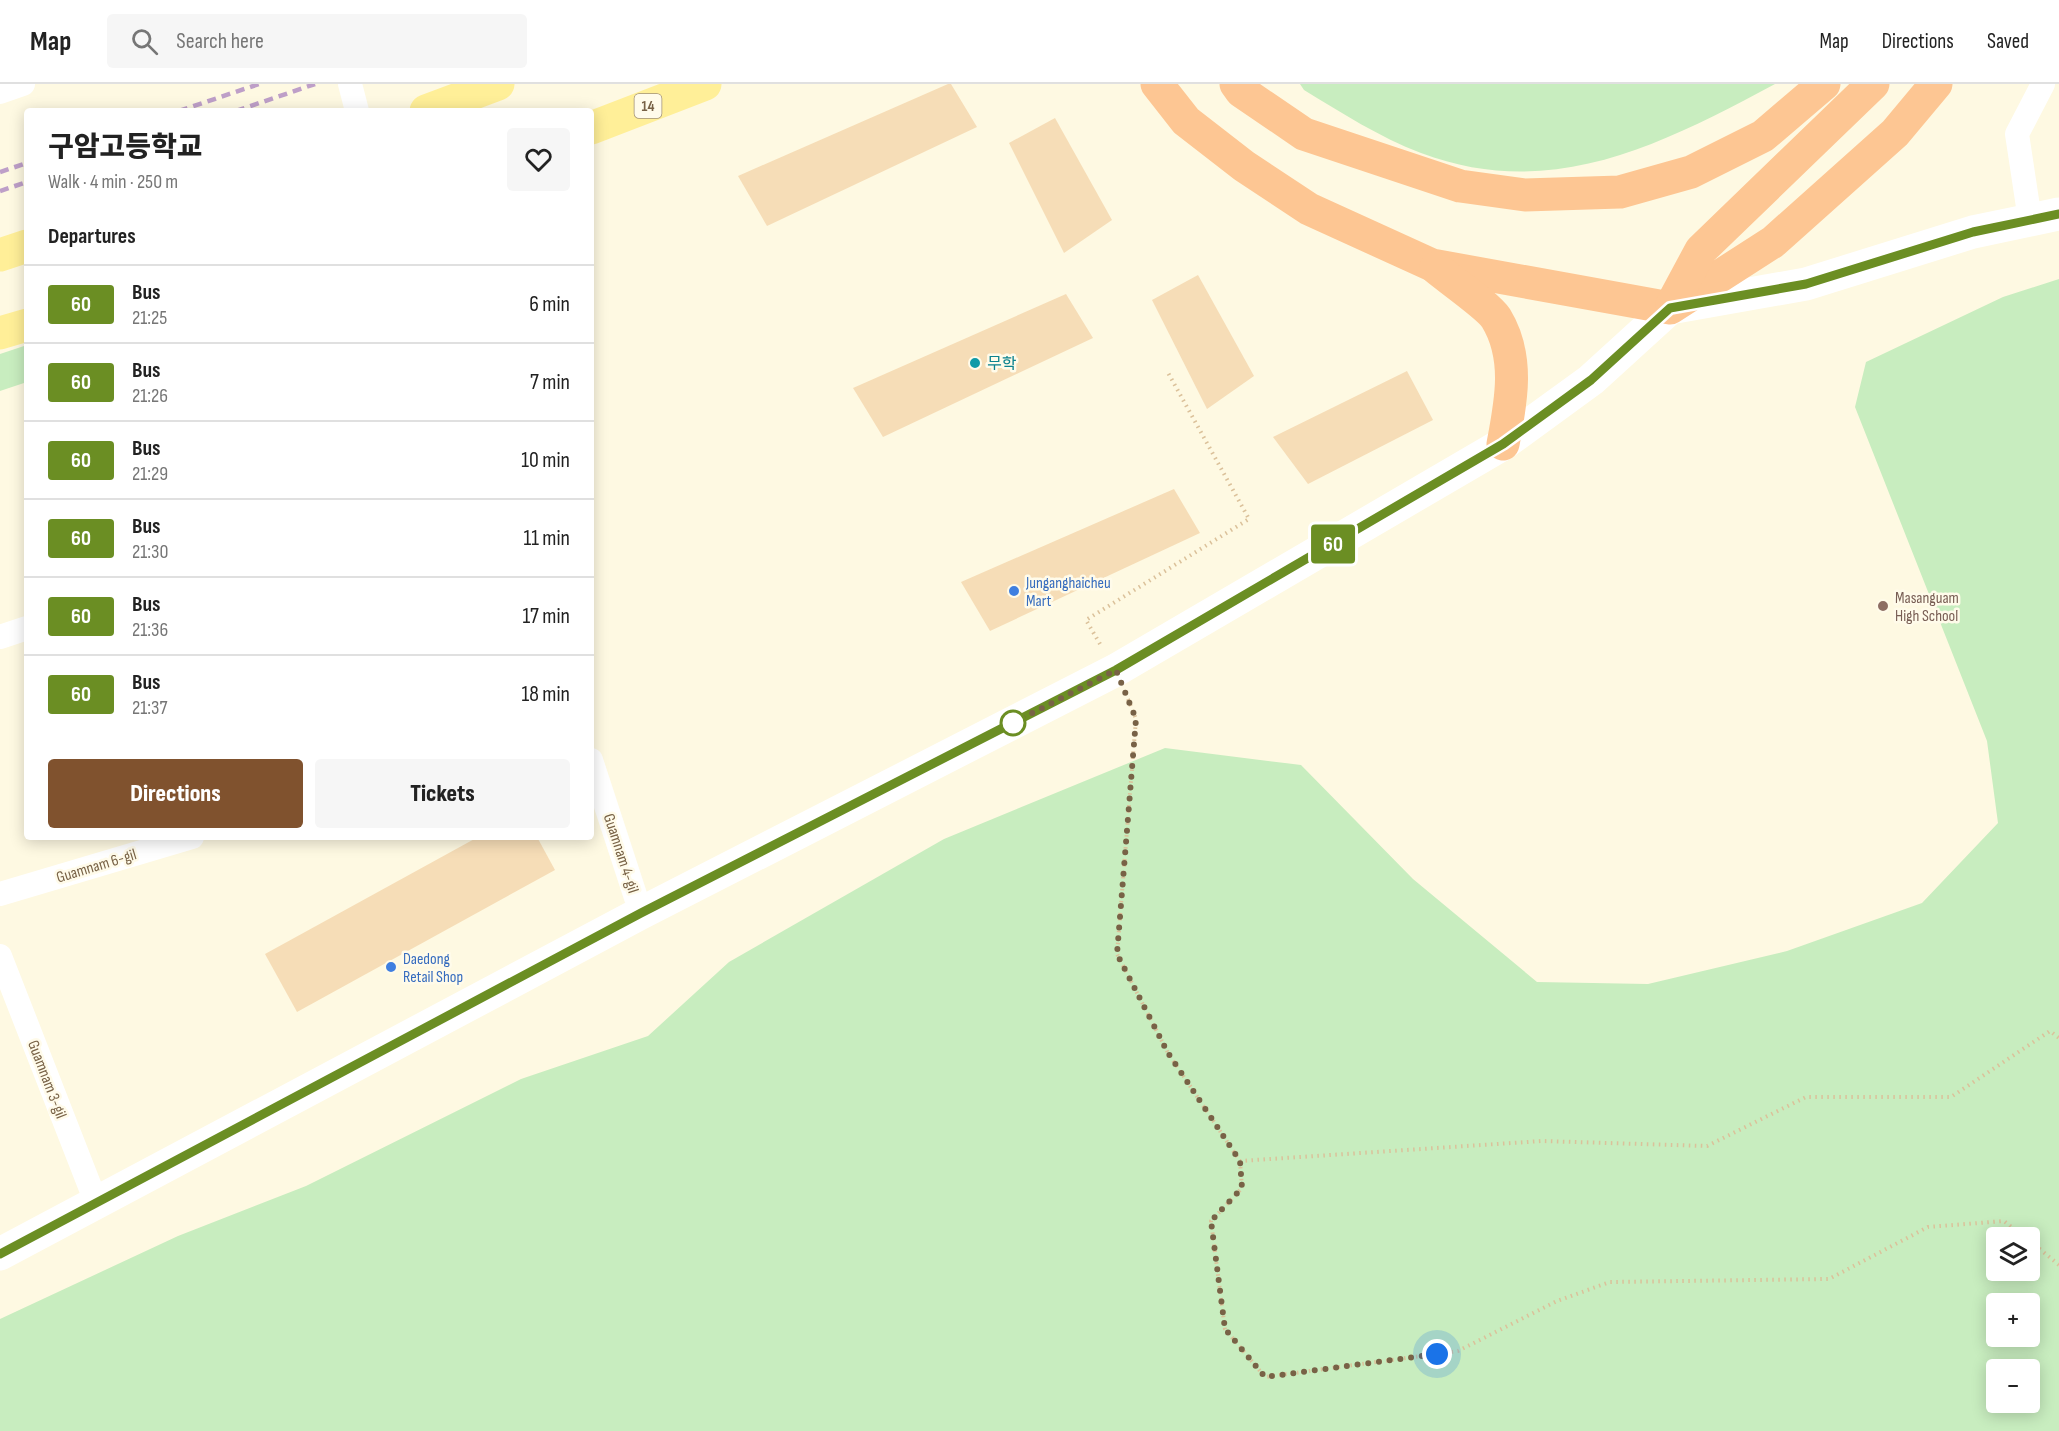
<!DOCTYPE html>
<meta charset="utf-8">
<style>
:root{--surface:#fff;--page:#f6f6f6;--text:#222;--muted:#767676;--line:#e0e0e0;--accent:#80522e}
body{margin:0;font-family:"Sofia Sans Condensed","Noto Sans KR",sans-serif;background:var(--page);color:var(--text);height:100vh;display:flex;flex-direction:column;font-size:22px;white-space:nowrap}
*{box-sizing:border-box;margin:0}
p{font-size:20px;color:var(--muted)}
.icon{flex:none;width:33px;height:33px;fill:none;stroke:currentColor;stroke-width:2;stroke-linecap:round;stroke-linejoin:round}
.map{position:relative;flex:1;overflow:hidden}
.drawer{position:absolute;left:24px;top:24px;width:570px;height:732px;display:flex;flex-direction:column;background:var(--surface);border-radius:6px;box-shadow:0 3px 15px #0003}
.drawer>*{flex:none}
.badge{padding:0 12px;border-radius:4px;font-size:21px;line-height:39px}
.controls{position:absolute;left:1986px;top:1143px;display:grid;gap:12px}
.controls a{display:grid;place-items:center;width:54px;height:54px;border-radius:6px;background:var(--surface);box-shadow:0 3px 15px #0003;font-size:30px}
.you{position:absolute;width:30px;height:30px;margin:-15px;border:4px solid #fff;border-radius:50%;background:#1a73e8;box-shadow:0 0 0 9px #1a73e833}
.map>.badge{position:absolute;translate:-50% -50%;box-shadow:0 0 0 3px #fff}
h2{padding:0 24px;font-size:22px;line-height:54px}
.round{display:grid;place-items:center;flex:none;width:63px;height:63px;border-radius:6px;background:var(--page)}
.head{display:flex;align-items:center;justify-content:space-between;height:102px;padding:0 24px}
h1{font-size:28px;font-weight:800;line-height:45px}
.cta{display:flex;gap:12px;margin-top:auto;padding:12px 24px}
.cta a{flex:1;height:69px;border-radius:6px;background:var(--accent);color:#fff;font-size:24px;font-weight:800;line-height:69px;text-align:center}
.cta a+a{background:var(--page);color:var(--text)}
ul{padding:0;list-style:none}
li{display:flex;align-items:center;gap:18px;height:78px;padding:0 24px;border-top:2px solid var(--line)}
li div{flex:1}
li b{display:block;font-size:22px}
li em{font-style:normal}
li .badge{min-width:66px;font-weight:700;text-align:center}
header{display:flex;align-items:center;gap:36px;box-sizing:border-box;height:84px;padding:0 30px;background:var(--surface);border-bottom:2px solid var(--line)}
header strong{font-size:28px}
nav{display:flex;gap:33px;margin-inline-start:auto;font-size:21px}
.search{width:420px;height:54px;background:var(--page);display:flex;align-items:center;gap:15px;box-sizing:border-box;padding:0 21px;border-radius:6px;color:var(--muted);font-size:22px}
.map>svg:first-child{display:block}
.green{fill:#c8edbf;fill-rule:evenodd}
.building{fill:#f6ddb7}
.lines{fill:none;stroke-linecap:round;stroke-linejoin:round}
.path{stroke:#dbc19a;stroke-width:4;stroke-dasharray:1.5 4.5;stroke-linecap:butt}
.street{stroke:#fff;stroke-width:24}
.secondary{stroke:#fff;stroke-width:33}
.primary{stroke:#ffef98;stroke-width:33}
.highway{stroke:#fdc693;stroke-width:33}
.rail{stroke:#be9fc8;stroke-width:4.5;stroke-dasharray:9 6;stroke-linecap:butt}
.line-casing{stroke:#fff;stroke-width:14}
.line{stroke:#6b8e23;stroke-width:9}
.walk{stroke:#786246;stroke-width:6;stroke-dasharray:0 10.8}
.culture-dot{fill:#0f9aa8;stroke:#fffbea;stroke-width:2}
.shop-dot{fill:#3f7fe0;stroke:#fffbea;stroke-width:2}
.education-dot{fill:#8d6e63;stroke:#fffbea;stroke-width:2}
.stop-dot{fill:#fff;stroke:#6b8e23;stroke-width:3}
.labels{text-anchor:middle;stroke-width:5;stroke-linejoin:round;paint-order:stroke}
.shield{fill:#fffbea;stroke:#a09077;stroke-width:1.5}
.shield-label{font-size:15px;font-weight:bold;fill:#786246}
.culture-label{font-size:16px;fill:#0d838f;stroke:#fffbea;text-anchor:start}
.shop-label{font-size:16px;fill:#366cbe;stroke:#fffbea;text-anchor:start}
.education-label{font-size:16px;fill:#785e54;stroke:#fffbea;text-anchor:start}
.street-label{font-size:16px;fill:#786246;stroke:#fffbea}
</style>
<header>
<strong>Map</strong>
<div class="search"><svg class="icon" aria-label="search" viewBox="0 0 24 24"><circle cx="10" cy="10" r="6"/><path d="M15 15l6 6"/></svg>Search here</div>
<nav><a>Map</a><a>Directions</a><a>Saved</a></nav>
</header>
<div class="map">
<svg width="2059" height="1347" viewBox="0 0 2059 1347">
<rect width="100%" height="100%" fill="#fef9e2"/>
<g class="green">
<path d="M1300,0H1775C1661,61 1551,118 1421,69C1379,53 1342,29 1304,6Z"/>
<path d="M2059,195V1347H0V1235L178,1152L306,1102L521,995L648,952L729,878L944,755L1165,664L1301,681L1413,795L1537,898L1648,900L1787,867L1922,819L1998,739L1987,657L1855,323L1866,278L2003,213ZM1996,1154H2030V1186H1996ZM1996,1220H2030V1252H1996ZM1996,1286H2030V1318H1996Z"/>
<path d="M27,261V298L0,307V270Z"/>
</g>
<g class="building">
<path d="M948,0H951L977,43L767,142L738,92Z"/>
<path d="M1055,34L1112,136L1064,169L1009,59Z"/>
<path d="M1198,191L1254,292L1207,325L1152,216Z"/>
<path d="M1066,210L1093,254L883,353L853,304Z"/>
<path d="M1407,287L1433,336L1308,400L1273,353Z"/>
<path d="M1174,405L1200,449L990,547L961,498Z"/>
<path d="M478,753H537L555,786L297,928L265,870Z"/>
</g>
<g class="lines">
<g class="path">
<path d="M1100,560L1086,536L1249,435L1167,287"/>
<path d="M1128,615L1136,635L1117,870L1168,969L1240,1077L1542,1057L1707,1062L1806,1013H1951L2050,947L2059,954"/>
<path d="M1240,1077L1242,1104L1211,1137L1225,1245L1265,1293L1458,1267L1557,1217L1610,1198L1829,1195L1928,1143L2004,1137L2025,1154"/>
<path d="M2030,1157L2059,1181"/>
</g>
<g class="street">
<path d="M350,0L357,27"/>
<path d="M0,8L23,0"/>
<path d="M2030,136L2017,50L2043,0"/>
<path d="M0,553L27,544"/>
<path d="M591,676L641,829"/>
<path d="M0,810L192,753"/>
<path d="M0,872L96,1118"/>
</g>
<path class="secondary" d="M0,1170L641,829L1116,586L1503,360L1591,296L1670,224L1806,200L1973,148L2059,130"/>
<g class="primary">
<path d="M426,27L498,0"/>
<path d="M591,44L705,0"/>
<path d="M0,171L27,162"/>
<path d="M0,249L27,241"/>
</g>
<g class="highway">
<path d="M1157,0L1186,37L1244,82L1309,125L1432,181L1670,224L1773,158L1895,49L1936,0"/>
<path d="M1236,0L1241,7L1304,50L1460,102L1525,111L1620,108L1691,88L1763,52L1824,0"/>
<path d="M1436,184C1449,195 1488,222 1496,234C1520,273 1511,318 1503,360"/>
<path d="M1672,220L1701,166L1873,0"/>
</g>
<g class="rail">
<path d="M179,27L259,0"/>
<path d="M236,27L315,0"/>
<path d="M0,88L27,79"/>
<path d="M0,107L27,98"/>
</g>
</g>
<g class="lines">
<g class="line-casing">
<path id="line" d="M0,1170L641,829L1116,586L1503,360L1591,296L1670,224L1806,200L1973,148L2059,130"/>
</g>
<use href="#line" class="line"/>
<path class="walk" d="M1013,639L1116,586L1136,635L1117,870L1168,969L1240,1077L1242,1104L1211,1137L1225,1245L1265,1293L1437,1270"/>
</g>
<circle class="culture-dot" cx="975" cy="279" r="6"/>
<g class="shop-dot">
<circle cx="1014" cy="507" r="6"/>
<circle cx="391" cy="883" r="6"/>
</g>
<circle class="education-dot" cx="1883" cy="522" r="6"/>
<circle class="stop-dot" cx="1013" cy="639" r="12"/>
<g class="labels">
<rect class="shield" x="634.5" y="10" width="27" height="24" rx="4.5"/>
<g class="shield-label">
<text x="648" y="27">14</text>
</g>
<g class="culture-label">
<text x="987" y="285">무학</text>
</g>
<g class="shop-label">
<text x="1026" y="504">Junganghaicheu<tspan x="1026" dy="18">Mart</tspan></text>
<text x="403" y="880">Daedong<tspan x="403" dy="18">Retail Shop</tspan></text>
</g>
<g class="education-label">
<text x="1895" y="519">Masanguam<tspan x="1895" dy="18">High School</tspan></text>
</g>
<g class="street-label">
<text transform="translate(622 769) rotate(72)" y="6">Guamnam 4-gil</text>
<text transform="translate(96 781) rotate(-17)" y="6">Guamnam 6-gil</text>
<text transform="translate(48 995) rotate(69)" y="6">Guamnam 3-gil</text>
</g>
</g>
</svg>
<div class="controls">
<a><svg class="icon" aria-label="layers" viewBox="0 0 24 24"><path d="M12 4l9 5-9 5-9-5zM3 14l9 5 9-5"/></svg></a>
<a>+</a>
<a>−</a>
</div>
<div class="you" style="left:1437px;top:1270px"></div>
<b class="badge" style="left:1333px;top:460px;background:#6b8e23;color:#fff">60</b>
<section class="drawer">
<div class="head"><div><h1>구암고등학교</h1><p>Walk · 4 min · 250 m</p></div><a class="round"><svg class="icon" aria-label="heart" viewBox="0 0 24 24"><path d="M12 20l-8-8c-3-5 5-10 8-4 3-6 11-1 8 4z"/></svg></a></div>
<h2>Departures</h2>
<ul>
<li><span class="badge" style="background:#6b8e23;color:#fff">60</span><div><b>Bus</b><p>21:25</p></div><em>6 min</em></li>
<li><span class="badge" style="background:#6b8e23;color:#fff">60</span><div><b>Bus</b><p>21:26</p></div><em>7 min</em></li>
<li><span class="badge" style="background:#6b8e23;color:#fff">60</span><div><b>Bus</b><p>21:29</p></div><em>10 min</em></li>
<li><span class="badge" style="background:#6b8e23;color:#fff">60</span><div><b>Bus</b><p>21:30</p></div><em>11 min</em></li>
<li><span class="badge" style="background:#6b8e23;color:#fff">60</span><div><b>Bus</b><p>21:36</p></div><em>17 min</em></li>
<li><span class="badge" style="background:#6b8e23;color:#fff">60</span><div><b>Bus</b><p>21:37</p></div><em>18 min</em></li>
</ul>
<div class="cta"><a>Directions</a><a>Tickets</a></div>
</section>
</div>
